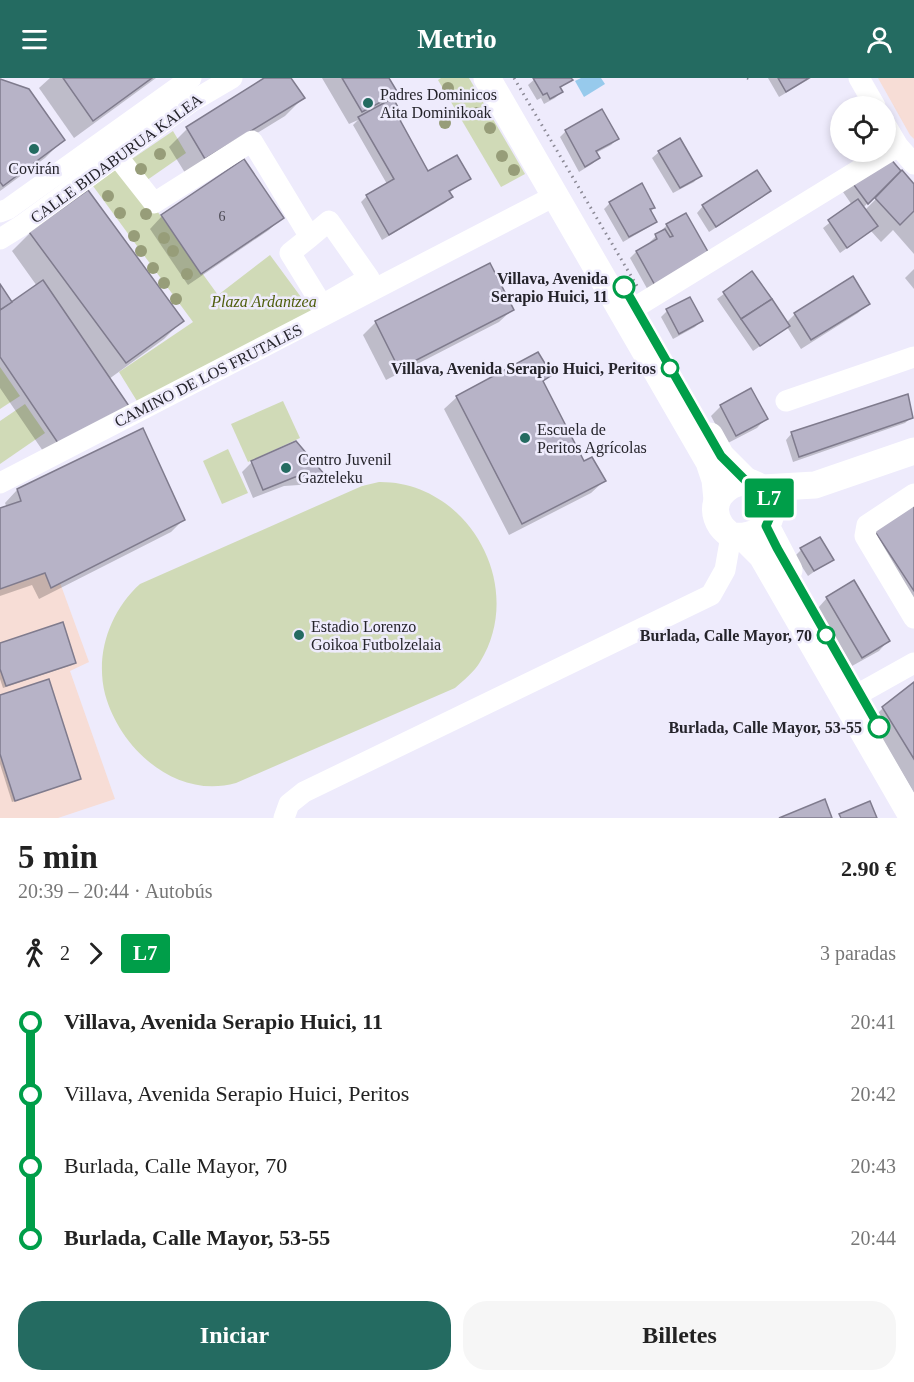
<!DOCTYPE html>
<html lang="es">
<meta charset="utf-8">
<style>
:root{--surface:#fff;--page:#f6f6f6;--text:#222;--muted:#767676;--accent:#246b61}
body{margin:0;font-family:"Times New Roman",serif;background:var(--page);color:var(--text);height:100vh;display:flex;flex-direction:column;font-size:22px;white-space:nowrap}
*{box-sizing:border-box;margin:0}
p{font-size:20px;color:var(--muted)}
.icon{flex:none;width:33px;height:33px;fill:none;stroke:currentColor;stroke-width:2;stroke-linecap:round;stroke-linejoin:round}
.map{position:relative;height:740px;overflow:hidden}
.panel{display:flex;flex-direction:column;background:var(--surface);flex:1}
.panel>*{flex:none}
.badge{padding:0 12px;border-radius:4px;font-size:21px;line-height:39px}
.buttons{position:absolute;left:830px;top:18px;display:grid;gap:12px}
.buttons a{display:grid;place-items:center;width:66px;height:66px;border-radius:50%;background:var(--surface);box-shadow:0 3px 9px #0003;font-size:30px}
.map>.badge{position:absolute;translate:-50% -50%;box-shadow:0 0 0 3px #fff}
.legs{display:flex;align-items:center;gap:9px;height:66px;padding:0 18px;font-size:20px}
.legs p{margin-inline-start:auto}
.summary{display:flex;align-items:center;justify-content:space-between;height:102px;padding:0 18px}
h1{font-size:33px;font-weight:700;line-height:45px}
.button{display:flex;gap:12px;margin-top:auto;padding:12px 18px}
.button a{flex:1;height:69px;border-radius:24px;background:var(--accent);color:#fff;font-size:24px;font-weight:700;line-height:69px;text-align:center}
.button a+a{background:var(--page);color:var(--text)}
ul{padding:0 18px;list-style:none}
li{display:flex;align-items:center;gap:21px;height:72px;font-size:22px}
li i{display:grid;place-items:center;width:9px;height:100%;margin:0 8px;background:currentColor}
li i::after{content:'';width:15px;height:15px;margin:-8px;border:4px solid;border-radius:50%;background:var(--surface)}
li p{margin-inline-start:auto}
li:first-child i{background:linear-gradient(#0000 50%,currentColor 0)}
li:last-child i{background:linear-gradient(currentColor 50%,#0000 0)}
header{display:flex;justify-content:space-between;align-items:center;height:78px;padding:0 18px;background:var(--accent);color:#fff;font-size:27px;font-weight:700}
.map>svg:first-child{display:block}
.education{fill:#f7ddd6}
.green{fill:#d0dab7}
.water{fill:#97caec}
.shadow{fill:#0003;fill-rule:evenodd}
.building{fill:#b7b3c7;stroke:#7f7b8d;stroke-width:1.5}
.lines{fill:none;stroke-linecap:round;stroke-linejoin:round}
.path{stroke:#8b8995;stroke-width:3;stroke-dasharray:1.5 4.5;stroke-linecap:butt}
.minor{stroke:#fff;stroke-width:21}
.major{stroke:#fff;stroke-width:27}
.tree{fill:#979d79}
.line-1-casing{stroke:#fff;stroke-width:14}
.line-1{stroke:#009e49;stroke-width:9}
.poi-dot{fill:#246b61;stroke:#eeebfc;stroke-width:2}
.stop-1-dot{fill:#fff;stroke:#009e49;stroke-width:3}
.labels{text-anchor:middle;stroke-width:5;stroke-linejoin:round;paint-order:stroke}
.number-label{font-size:14px;fill:#4a4852}
.poi-label{font-size:16px;fill:#25242b;stroke:#eeebfc;text-anchor:start}
.street-label{font-size:16px;fill:#25242b;stroke:#eeebfc}
.stop-label{font-size:16px;font-weight:bold;fill:#25242b;stroke:#eeebfc;text-anchor:end}
.park-label{font-size:16px;font-style:italic;fill:#4f5e0d;stroke:#eeebfc}
</style>
<header><svg class="icon" aria-label="menu" viewBox="0 0 24 24"><path d="M4 6h16M4 12h16M4 18h16"/></svg>Metrio<svg class="icon" aria-label="person" viewBox="0 0 24 24"><circle cx="12" cy="8" r="4"/><path d="M4 21q1-7 8-7t8 7"/></svg></header>
<div class="map">
<svg width="914" height="740" viewBox="0 0 914 740">
<rect width="100%" height="100%" fill="#eeebfc"/>
<g class="education">
<path d="M878,0H914V61L910,57Z"/>
<path d="M55,491L89,584L70,593L115,721L58,740H0V508Z"/>
</g>
<g class="green">
<path d="M441,0H469L525,96L501,109L438,2Z"/>
<path d="M173,53L186,75L140,107L126,85Z"/>
<path d="M123,86L218,217L270,177L312,234L140,328L119,294L193,244L93,108Z"/>
<path d="M0,289L20,318L0,331Z"/>
<path d="M283,323L300,360L248,384L231,346Z"/>
<path d="M25,326L45,355L0,386V343Z"/>
<path d="M228,371L248,415L222,426L203,383Z"/>
<path d="M379,404C468,403 527,508 480,584C474,594 464,602 455,610L236,705C176,722 120,671 105,616C95,576 110,533 140,506L362,408Z"/>
</g>
<path class="water" d="M581,0H601L605,6L584,19L575,3Z"/>
<g class="shadow">
<path d="M50,0H156L74,60L39,10Z"/>
<path d="M267,0H289L303,20L285,38L187,98L169,69L187,51Z"/>
<path d="M322,0H387L396,15L391,20L402,39L398,43L428,95L469,100L449,115L451,119L445,125L382,162L361,124L367,118L387,106L353,47L358,42L349,46Z"/>
<path d="M536,0H570L571,2L559,11L561,14L555,20L544,26L541,20L537,22L528,7Z"/>
<path d="M768,0H811L779,19Z"/>
<path d="M0,3L63,62L45,80L0,113Z"/>
<path d="M566,53L617,61L611,67L596,75L598,80L592,86L579,94L560,59Z"/>
<path d="M679,62L700,97L694,104L673,115L652,80L659,74Z"/>
<path d="M756,94L769,113L763,119L709,154L697,135L703,128Z"/>
<path d="M852,105L914,108V176L893,152L881,164L871,153L840,175L823,150L852,127L843,114ZM878,114L881,116L865,132L863,130Z"/>
<path d="M610,125L654,130L650,134L655,143L649,149L623,164L604,131Z"/>
<path d="M162,138L282,139L269,152L188,207L150,151Z"/>
<path d="M667,147L709,178L649,214L630,180L636,174L651,166L650,164Z"/>
<path d="M30,155L182,243L164,261L109,301L127,327L45,376L0,310V209L12,226L37,208L12,173Z"/>
<path d="M914,191V211L905,200Z"/>
<path d="M752,195L786,245L795,236L852,200L868,225L858,235L801,271L787,249L753,273L717,221Z"/>
<path d="M512,232L499,244L386,302L363,257L376,244Z"/>
<path d="M667,233L701,243L695,249L673,261L661,239Z"/>
<path d="M550,296L542,305L584,386L604,403L591,415L509,457L444,331L457,319Z"/>
<path d="M721,328L766,340L757,350L726,366L711,338Z"/>
<path d="M912,339L905,345L793,384L786,362L792,355Z"/>
<path d="M296,365L323,397L314,406L284,408L253,420L242,394L252,384Z"/>
<path d="M17,412L184,441L171,454L39,521L32,507L0,518V432L7,430L5,425Z"/>
<path d="M914,429V545L875,453Z"/>
<path d="M801,472L832,481L808,498L795,478Z"/>
<path d="M827,520L888,563L879,573L852,588L818,530Z"/>
<path d="M0,566L75,584L72,587L3,610L0,601Z"/>
<path d="M914,607V715L871,642L883,630Z"/>
<path d="M0,619L79,701L76,703L12,724L0,686Z"/>
</g>
<g class="building">
<path d="M63,0H152L93,43Z"/>
<path d="M264,0H291L305,20L205,81L186,49Z"/>
<path d="M342,0H389L398,15L362,34Z"/>
<path d="M533,0H571L573,2L560,9L563,14L550,21L547,15L543,17Z"/>
<path d="M778,0H809L786,14Z"/>
<path d="M0,1L29,11L65,62L3,108L0,104Z"/>
<path d="M393,20L404,40L400,42L428,93L457,77L471,101L449,113L453,119L389,157L366,117L394,101L358,39Z"/>
<path d="M602,31L619,61L596,73L600,80L585,89L565,52Z"/>
<path d="M680,60L702,98L680,110L658,73Z"/>
<path d="M889,79L901,93L868,126L851,103Z"/>
<path d="M244,81L284,140L201,196L161,137Z"/>
<path d="M757,92L771,113L716,149L702,127Z"/>
<path d="M902,92L914,106V133L900,147L875,120Z"/>
<path d="M642,105L655,130L650,131L657,144L629,159L609,124Z"/>
<path d="M88,112L184,243L126,285L29,154Z"/>
<path d="M858,121L878,148L847,170L828,142Z"/>
<path d="M686,135L711,179L656,209L636,173L657,161L655,156L665,151L670,159L673,158L666,146Z"/>
<path d="M490,185L514,232L399,291L375,243Z"/>
<path d="M752,193L772,221L741,241L723,214Z"/>
<path d="M853,198L870,226L811,262L794,235Z"/>
<path d="M43,202L129,328L58,365L0,279V232Z"/>
<path d="M0,206L12,224L0,232Z"/>
<path d="M690,219L703,243L679,256L666,231Z"/>
<path d="M772,221L790,248L760,268L741,241Z"/>
<path d="M538,274L552,297L543,303L584,383L592,379L606,403L522,446L456,318Z"/>
<path d="M751,310L768,341L736,358L720,327Z"/>
<path d="M908,316L913,340L799,379L791,354Z"/>
<path d="M143,350L185,442L51,510L45,495L0,511V430L21,423L17,411Z"/>
<path d="M296,363L325,397L295,399L263,412L251,383Z"/>
<path d="M914,427V513L874,452Z"/>
<path d="M820,459L834,482L814,493L800,470Z"/>
<path d="M854,502L890,563L862,580L826,519Z"/>
<path d="M63,544L76,585L6,608L0,591V565Z"/>
<path d="M49,601L81,701L15,723L0,676V617Z"/>
<path d="M914,604V681L882,629Z"/>
<path d="M825,721L832,740H779Z"/>
<path d="M870,723L877,740H841L839,736Z"/>
</g>
<g class="lines">
<g class="path">
<path d="M514,0L637,208"/>
<path d="M747,0L751,1"/>
</g>
<g class="minor">
<path d="M859,0L875,28"/>
<path d="M885,46L898,68L914,86"/>
<path d="M117,78L154,125L252,63L310,159L290,175L322,227L369,200L329,143L310,159"/>
<path d="M0,134L8,131L191,0"/>
<path d="M0,161L21,148L191,24L232,0"/>
<path d="M636,229L898,68"/>
<path d="M786,323L914,279"/>
<path d="M0,405L545,123"/>
<path d="M914,416L867,447L865,458L914,540"/>
<path d="M846,623L914,585"/>
<path d="M284,740L289,726L304,714L711,517L725,492L731,458"/>
</g>
<g class="major">
<path d="M487,0L709,384L715,402L717,422"/>
<path d="M710,358L721,378L746,403"/>
<path d="M746,403C786,413 778,463 731,458C728,455 723,451 721,448C706,425 724,406 746,403Z"/>
<path d="M762,410L815,407L914,373"/>
<path d="M766,448L789,492"/>
<path d="M743,459L762,478L913,740"/>
</g>
</g>
<g class="tree">
<circle cx="448" cy="10" r="6"/>
<circle cx="477" cy="35" r="6"/>
<circle cx="445" cy="45" r="6"/>
<circle cx="490" cy="50" r="6"/>
<circle cx="160" cy="76" r="6"/>
<circle cx="502" cy="78" r="6"/>
<circle cx="141" cy="91" r="6"/>
<circle cx="514" cy="92" r="6"/>
<circle cx="108" cy="118" r="6"/>
<circle cx="120" cy="135" r="6"/>
<circle cx="146" cy="136" r="6"/>
<circle cx="134" cy="158" r="6"/>
<circle cx="164" cy="160" r="6"/>
<circle cx="141" cy="173" r="6"/>
<circle cx="173" cy="173" r="6"/>
<circle cx="153" cy="190" r="6"/>
<circle cx="187" cy="196" r="6"/>
<circle cx="164" cy="205" r="6"/>
<circle cx="176" cy="221" r="6"/>
</g>
<g class="lines">
<g class="line-1-casing">
<path id="line-1" d="M624,209L721,378L746,403L762,410L768,418L771,427V437L766,448L777,470L879,649"/>
</g>
<use href="#line-1" class="line-1"/>
</g>
<g class="poi-dot">
<circle cx="368" cy="25" r="6"/>
<circle cx="34" cy="71" r="6"/>
<circle cx="525" cy="360" r="6"/>
<circle cx="286" cy="390" r="6"/>
<circle cx="299" cy="557" r="6"/>
</g>
<g class="stop-1-dot">
<circle cx="624" cy="209" r="10"/>
<circle cx="670" cy="290" r="8"/>
<circle cx="826" cy="557" r="8"/>
<circle cx="879" cy="649" r="10"/>
</g>
<g class="labels">
<g class="number-label">
<text x="222" y="143">6</text>
</g>
<g class="poi-label">
<text x="380" y="22">Padres Dominicos<tspan x="380" dy="18">Aita Dominikoak</tspan></text>
<text x="34" y="96" text-anchor="middle">Covirán</text>
<text x="537" y="357">Escuela de<tspan x="537" dy="18">Peritos Agrícolas</tspan></text>
<text x="298" y="387">Centro Juvenil<tspan x="298" dy="18">Gazteleku</tspan></text>
<text x="311" y="554">Estadio Lorenzo<tspan x="311" dy="18">Goikoa Futbolzelaia</tspan></text>
</g>
<g class="street-label">
<text transform="translate(116 80) rotate(-36)" y="6">CALLE BIDABURUA KALEA</text>
<text transform="translate(208 297) rotate(-27)" y="6">CAMINO DE LOS FRUTALES</text>
</g>
<g class="stop-label">
<text x="608" y="206">Villava, Avenida<tspan x="608" dy="18">Serapio Huici, 11</tspan></text>
<text x="656" y="296">Villava, Avenida Serapio Huici, Peritos</text>
<text x="812" y="563">Burlada, Calle Mayor, 70</text>
<text x="862" y="655">Burlada, Calle Mayor, 53-55</text>
</g>
<g class="park-label">
<text x="264" y="229">Plaza Ardantzea</text>
</g>
</g>
</svg>
<div class="buttons">
<a><svg class="icon" aria-label="locate" viewBox="0 0 24 24"><circle cx="12" cy="12" r="6"/><path d="M12 2v4M12 18v4M2 12h4M18 12h4"/></svg></a>
</div>
<b class="badge" style="left:769px;top:420px;background:#009e49;color:#fff">L7</b>
</div>
<section class="panel">
<div class="summary"><div><h1>5 min</h1><p>20:39 – 20:44 · Autobús</p></div><b>2.90 €</b></div>
<div class="legs"><svg class="icon" aria-label="walk" viewBox="0 0 24 24"><circle cx="13" cy="4" r="2"/><path d="M13 8l-2 6 4 7M11 14l-3 7M7 12l3-4h3l4 4"/></svg>2<svg class="icon" aria-label="forward" viewBox="0 0 24 24"><path d="M9 5l7 7-7 7"/></svg><b class="badge" style="background:#009e49;color:#fff">L7</b><p>3 paradas</p></div>
<ul>
<li><i style="color:#009e49"></i><b>Villava, Avenida Serapio Huici, 11</b><p>20:41</p></li>
<li><i style="color:#009e49"></i><span>Villava, Avenida Serapio Huici, Peritos</span><p>20:42</p></li>
<li><i style="color:#009e49"></i><span>Burlada, Calle Mayor, 70</span><p>20:43</p></li>
<li><i style="color:#009e49"></i><b>Burlada, Calle Mayor, 53-55</b><p>20:44</p></li>
</ul>
<div class="button"><a>Iniciar</a><a>Billetes</a></div>
</section>
